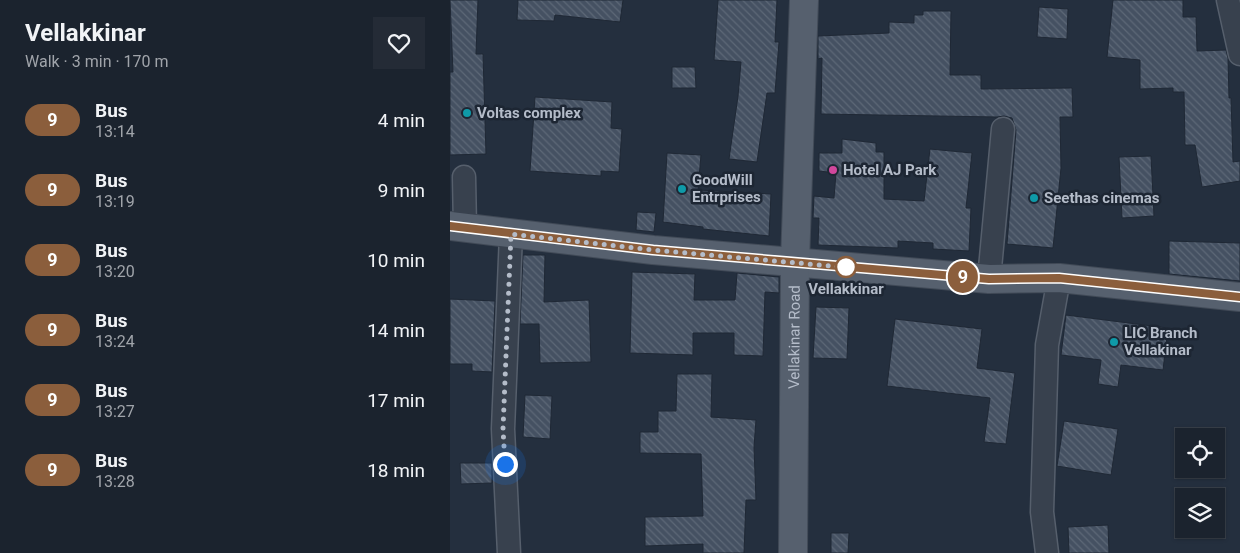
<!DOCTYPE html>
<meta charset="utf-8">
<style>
:root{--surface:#1b232e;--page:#242b36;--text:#f1f3f6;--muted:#a0a4aa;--line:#39404a}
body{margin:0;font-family:Roboto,sans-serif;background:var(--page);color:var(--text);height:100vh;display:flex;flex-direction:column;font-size:19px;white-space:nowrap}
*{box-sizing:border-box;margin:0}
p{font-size:16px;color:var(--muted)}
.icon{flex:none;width:28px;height:28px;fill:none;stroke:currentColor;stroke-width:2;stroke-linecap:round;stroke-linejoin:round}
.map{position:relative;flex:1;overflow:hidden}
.details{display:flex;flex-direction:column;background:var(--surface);width:450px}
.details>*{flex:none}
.badge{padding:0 10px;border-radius:16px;font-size:18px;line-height:32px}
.controls{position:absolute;left:725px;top:428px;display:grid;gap:10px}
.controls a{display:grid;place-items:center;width:50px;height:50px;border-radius:0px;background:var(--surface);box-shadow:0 1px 4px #0004,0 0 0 1px var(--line);font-size:25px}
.you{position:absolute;width:25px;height:25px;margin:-12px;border:4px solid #fff;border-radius:50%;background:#1a73e8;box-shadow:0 0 0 8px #1a73e833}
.map>.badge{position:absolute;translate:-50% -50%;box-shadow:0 0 0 2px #fff}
.round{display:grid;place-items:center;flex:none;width:52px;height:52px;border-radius:0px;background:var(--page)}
.head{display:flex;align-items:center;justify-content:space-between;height:85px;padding:0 25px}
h1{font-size:24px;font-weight:700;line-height:38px}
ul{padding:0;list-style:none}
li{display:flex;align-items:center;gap:15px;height:70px;padding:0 25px}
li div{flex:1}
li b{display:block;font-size:19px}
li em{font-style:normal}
li .badge{min-width:55px;font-weight:700;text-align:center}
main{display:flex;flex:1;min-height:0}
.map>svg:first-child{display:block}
.building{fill:url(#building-back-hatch);stroke:#1f2835}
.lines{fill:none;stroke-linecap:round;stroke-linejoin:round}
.minor-casing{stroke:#565f6c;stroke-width:25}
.major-casing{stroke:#414a57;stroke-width:30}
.minor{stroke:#38414e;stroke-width:22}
.major{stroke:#56606e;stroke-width:28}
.line-casing{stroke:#fff;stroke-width:11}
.line{stroke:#8b5e3c;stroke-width:8}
.walk{stroke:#b4bcc9;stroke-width:5;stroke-dasharray:0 9}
.culture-dot{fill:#0f9aa8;stroke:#1d2633;stroke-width:2}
.hotel-dot{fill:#d1479c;stroke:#1d2633;stroke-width:2}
.stop-dot{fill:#fff;stroke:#8b5e3c;stroke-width:2.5}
.labels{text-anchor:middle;stroke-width:5;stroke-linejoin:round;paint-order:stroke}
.poi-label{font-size:15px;font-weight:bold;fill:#b4bcc9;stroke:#1d2633;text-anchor:start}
.stop-label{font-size:15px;font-weight:bold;fill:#b4bcc9;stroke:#1d2633}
.street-label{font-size:15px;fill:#b4bcc9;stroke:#1d2633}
</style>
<main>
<section class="details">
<div class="head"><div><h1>Vellakkinar</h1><p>Walk · 3 min · 170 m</p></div><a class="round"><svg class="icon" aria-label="heart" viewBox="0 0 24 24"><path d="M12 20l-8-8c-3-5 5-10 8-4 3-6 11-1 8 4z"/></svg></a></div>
<ul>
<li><span class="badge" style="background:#8b5e3c;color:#fff">9</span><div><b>Bus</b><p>13:14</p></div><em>4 min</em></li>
<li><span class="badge" style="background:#8b5e3c;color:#fff">9</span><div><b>Bus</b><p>13:19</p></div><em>9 min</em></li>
<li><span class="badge" style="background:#8b5e3c;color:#fff">9</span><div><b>Bus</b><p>13:20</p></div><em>10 min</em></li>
<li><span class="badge" style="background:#8b5e3c;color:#fff">9</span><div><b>Bus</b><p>13:24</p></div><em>14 min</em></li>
<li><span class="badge" style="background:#8b5e3c;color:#fff">9</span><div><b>Bus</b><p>13:27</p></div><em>17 min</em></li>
<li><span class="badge" style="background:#8b5e3c;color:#fff">9</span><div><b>Bus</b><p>13:28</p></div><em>18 min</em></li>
</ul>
</section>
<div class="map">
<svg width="790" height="553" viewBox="0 0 790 553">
<defs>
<pattern id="building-back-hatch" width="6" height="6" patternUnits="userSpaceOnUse" patternTransform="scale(1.25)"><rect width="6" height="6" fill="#455162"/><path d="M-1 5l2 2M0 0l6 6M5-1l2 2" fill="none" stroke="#5d6877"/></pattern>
</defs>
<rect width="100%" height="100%" fill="#242f3e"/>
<g class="building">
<path d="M0,0H28L26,54H33L36,154L0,155V72H3Z"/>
<path d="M68,0H173L170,22L105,15L104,21L67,20Z"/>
<path d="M268,0H327L325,42H329L325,93H317L307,162L279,159L288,96L291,62L264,60Z"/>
<path d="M663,0H733V17H746L747,51L776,50L778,58L779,98H781L783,162L790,161V181L752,187L745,145H735L734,92H723V88L690,89V60L657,57Z"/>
<path d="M589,7L618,9L617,39L587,37Z"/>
<path d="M473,11H501L500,75H531V89L622,88L623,117H610L611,168L603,248L557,244L566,130L562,118L554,116L547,117L371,114L372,58L368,59V36L439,33V22L464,23V15H473Z"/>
<path d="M222,67H245L246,88H222Z"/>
<path d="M85,97L162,102L161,128L172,129L169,172L151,171V176L80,171Z"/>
<path d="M392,139L426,143V152H434V199L474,201L480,149L522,153L516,208H521L519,251L483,249V243L448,241V248L368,245L369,218H363L364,196L384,198L386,173L369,171V153H392Z"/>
<path d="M217,153L251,155L248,190L321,194L319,236L253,229V227L213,222Z"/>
<path d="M701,156L704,216L672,218L669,157Z"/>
<path d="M187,212L206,213L204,232L186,230Z"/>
<path d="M719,241L790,243V281L719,274Z"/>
<path d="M73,255H95L94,302L139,300L141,362L90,363L89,324H70Z"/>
<path d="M182,272L245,274L244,300H285L287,273L329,277V293L315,292L313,356L284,355V333H243V355L180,353Z"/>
<path d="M0,299L45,301L42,372L22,371V364H0Z"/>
<path d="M366,307L399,308L397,359L363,358Z"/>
<path d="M616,315L718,328L713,370L671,365L668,387L648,384L651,360L611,355Z"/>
<path d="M445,319L532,329L527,368L565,373L556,444L534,442L540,398L437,386Z"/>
<path d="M227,374H262L261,417L306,420L304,447L306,500H296L294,553H253V544L195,546V517L253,516L251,454L190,453V432H208V411H226Z"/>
<path d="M75,395L102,396L100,439L73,437Z"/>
<path d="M614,421L668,429L661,475L607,466Z"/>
<path d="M10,463H42V483L11,484Z"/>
<path d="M658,525L659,553H619L618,527Z"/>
<path d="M381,533H399L398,553H381Z"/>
</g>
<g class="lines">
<g class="minor-casing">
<g id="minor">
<path d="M778,0L790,54"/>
<path d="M14,177L15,228"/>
<path d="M539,279L553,129"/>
<path d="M59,553L53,429L61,234"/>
<path d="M597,553L592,512L597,345L609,278"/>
</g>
</g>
<g class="major-casing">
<g id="major">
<path d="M0,226L203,250L539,279L609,278L790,297"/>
<path id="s1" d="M343,553L345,262L354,0"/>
</g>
</g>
<use href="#minor" class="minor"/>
<use href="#major" class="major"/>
</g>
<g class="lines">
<g class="line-casing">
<path id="line" d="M0,226L203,250L539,279L609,278L790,297"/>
</g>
<use href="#line" class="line"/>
<path class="walk" d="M55,464L53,429L61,234L203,250L403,268L396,267"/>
</g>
<g class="culture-dot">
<circle cx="17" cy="113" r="5"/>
<circle cx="232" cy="189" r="5"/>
<circle cx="584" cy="198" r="5"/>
<circle cx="664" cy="342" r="5"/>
</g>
<circle class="hotel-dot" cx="383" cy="170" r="5"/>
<circle class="stop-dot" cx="396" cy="267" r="10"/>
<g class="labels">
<g class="poi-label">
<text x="27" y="118">Voltas complex</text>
<text x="393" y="175">Hotel AJ Park</text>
<text x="242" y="185">GoodWill<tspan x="242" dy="17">Entrprises</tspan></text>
<text x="594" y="203">Seethas cinemas</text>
<text x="674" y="338">LIC Branch<tspan x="674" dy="17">Vellakinar</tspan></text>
</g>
<g class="stop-label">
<text x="396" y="294">Vellakkinar</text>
</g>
<g class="street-label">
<text dy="5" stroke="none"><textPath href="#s1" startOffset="216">Vellakinar Road</textPath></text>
</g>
</g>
</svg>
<div class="controls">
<a><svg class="icon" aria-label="locate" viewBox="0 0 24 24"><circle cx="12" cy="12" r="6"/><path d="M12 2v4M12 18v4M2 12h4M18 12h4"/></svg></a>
<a><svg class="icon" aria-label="layers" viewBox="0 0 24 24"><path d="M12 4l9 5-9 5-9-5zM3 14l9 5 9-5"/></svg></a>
</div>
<div class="you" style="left:55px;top:464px"></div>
<b class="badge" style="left:513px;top:277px;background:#8b5e3c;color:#fff">9</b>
</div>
</main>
